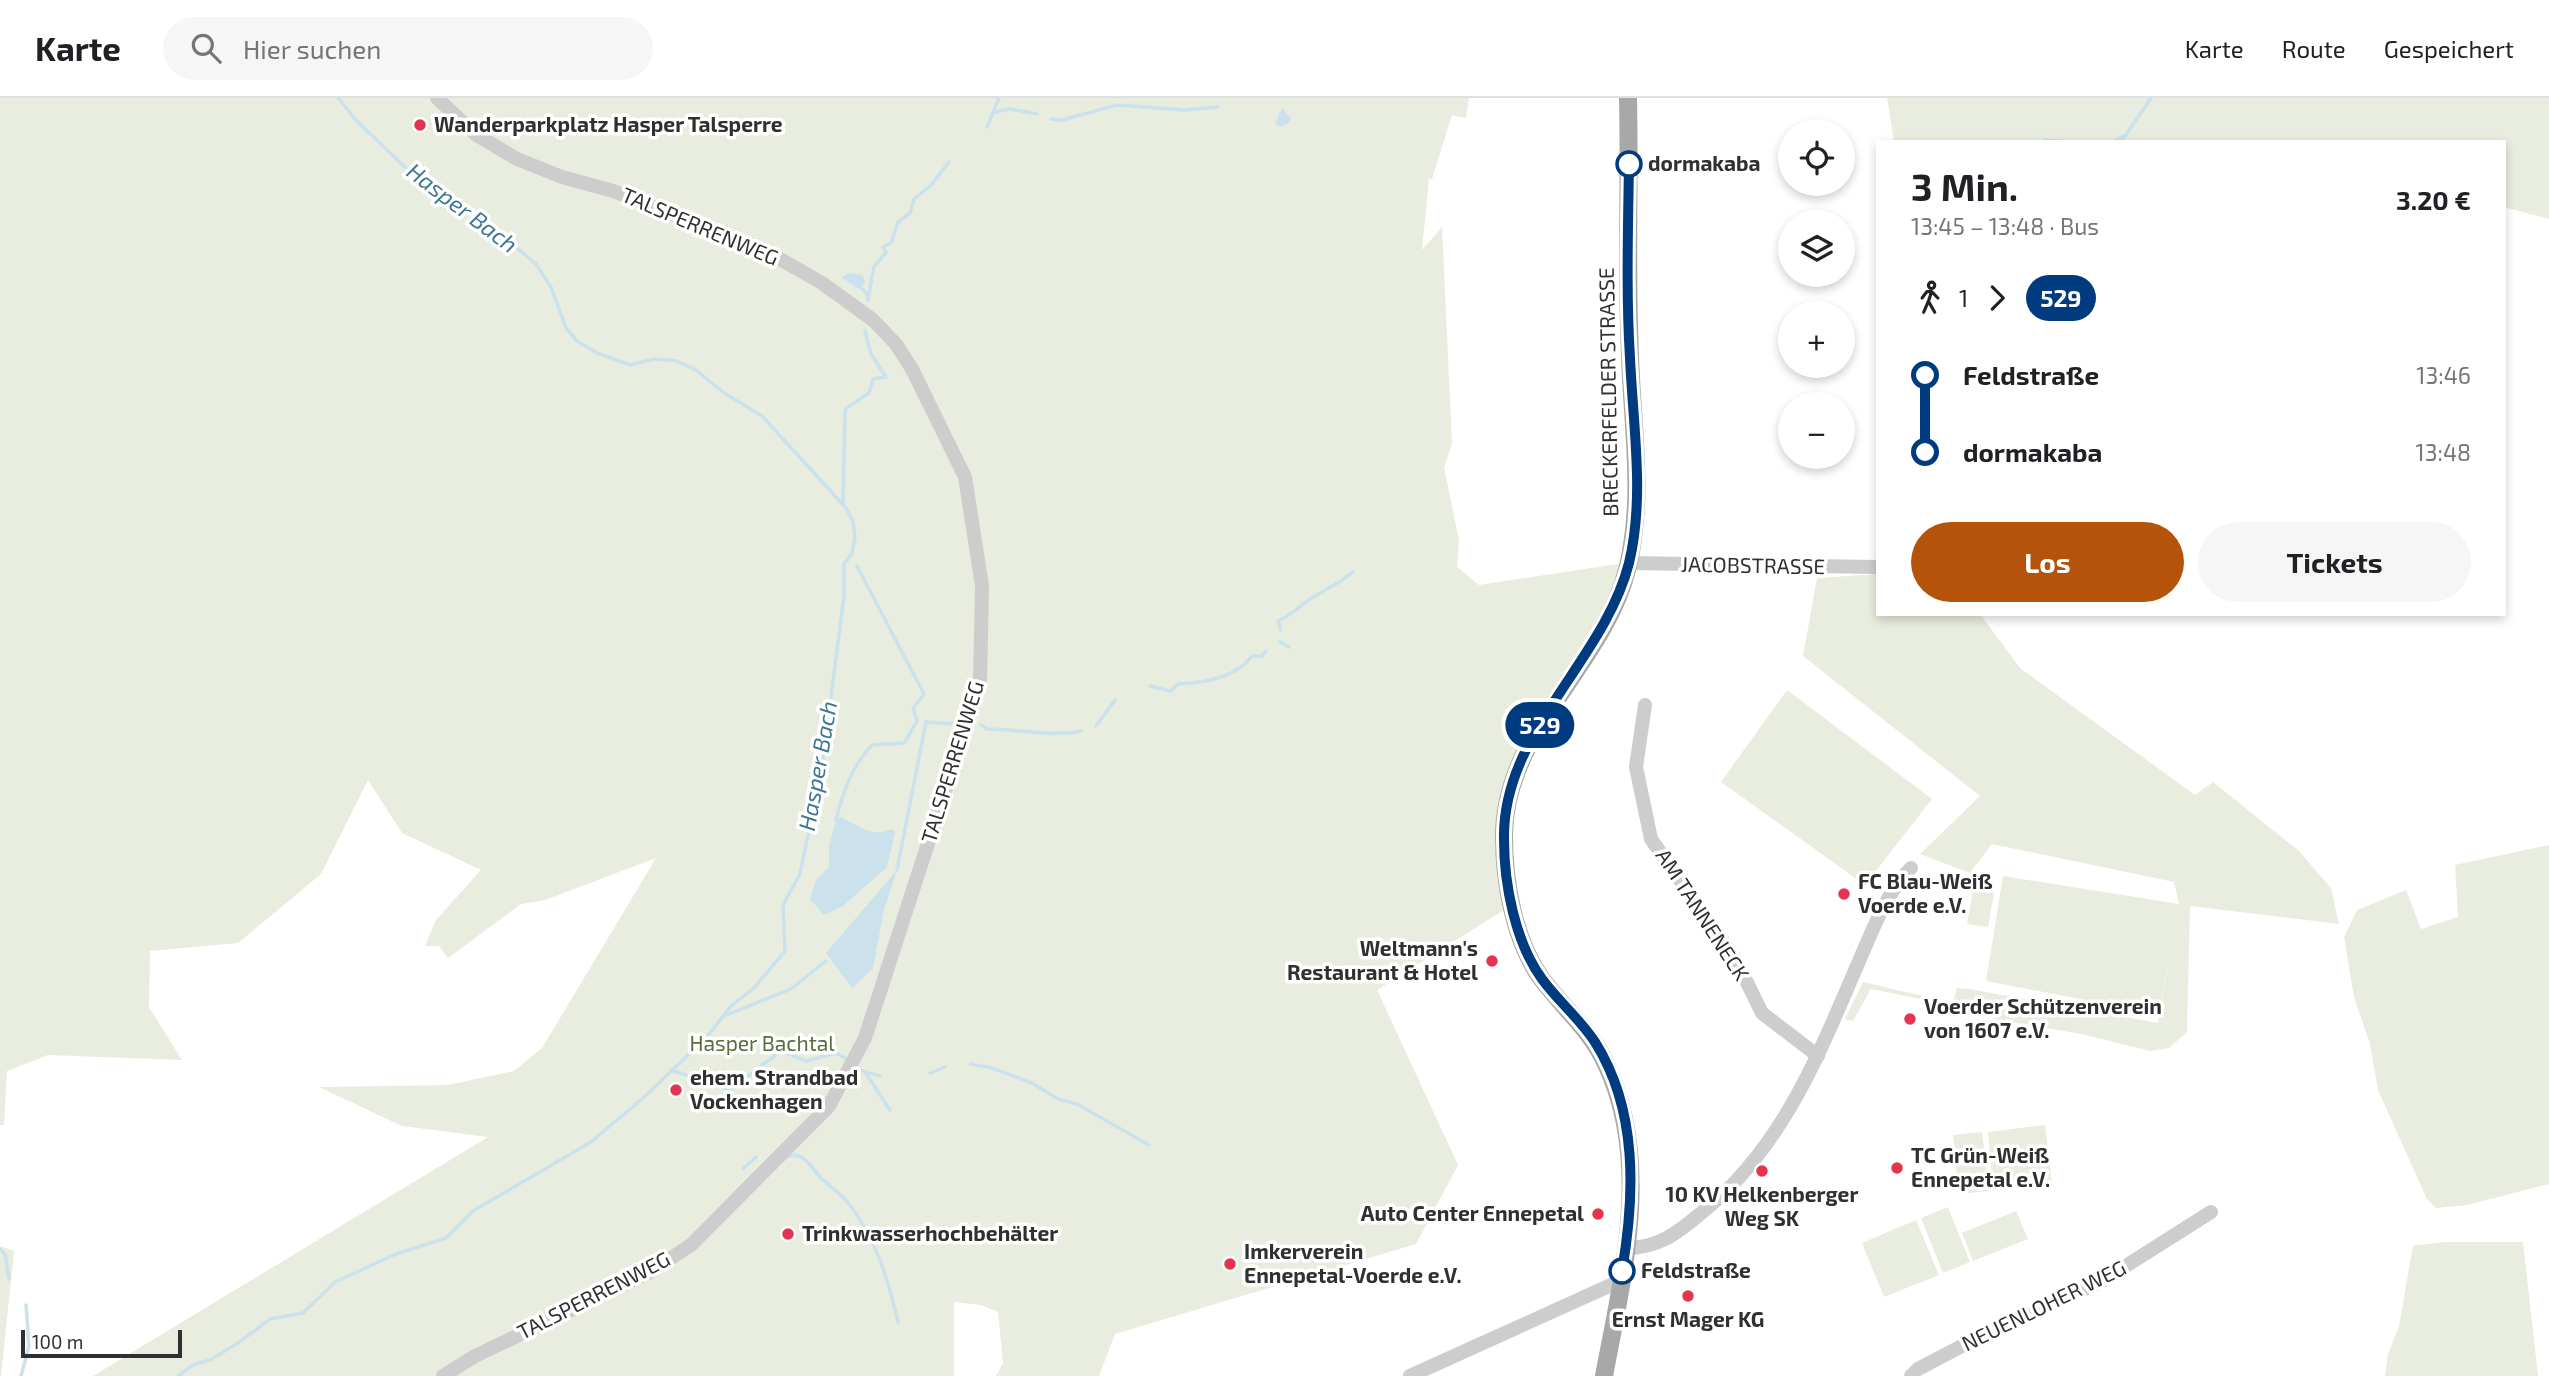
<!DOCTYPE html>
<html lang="de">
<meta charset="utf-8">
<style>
:root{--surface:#fff;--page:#f6f6f6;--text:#202124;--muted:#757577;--line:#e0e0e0;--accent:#b45309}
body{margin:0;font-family:"Exo 2",sans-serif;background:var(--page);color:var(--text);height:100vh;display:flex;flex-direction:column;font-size:26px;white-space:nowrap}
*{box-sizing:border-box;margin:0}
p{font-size:23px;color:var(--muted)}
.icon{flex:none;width:38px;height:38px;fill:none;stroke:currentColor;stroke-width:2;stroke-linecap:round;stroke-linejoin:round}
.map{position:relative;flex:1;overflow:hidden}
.sheet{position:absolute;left:1876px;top:42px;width:630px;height:476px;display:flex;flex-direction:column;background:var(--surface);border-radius:0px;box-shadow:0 4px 10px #0003}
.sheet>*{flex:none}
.badge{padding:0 14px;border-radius:23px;font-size:24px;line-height:46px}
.controls{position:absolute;left:1778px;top:21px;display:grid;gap:14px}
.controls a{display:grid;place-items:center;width:77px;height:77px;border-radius:50%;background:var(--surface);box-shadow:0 4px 10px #0003;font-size:35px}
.scale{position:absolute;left:21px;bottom:18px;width:161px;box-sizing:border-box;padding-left:7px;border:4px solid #303030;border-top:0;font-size:19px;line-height:24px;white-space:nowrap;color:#303030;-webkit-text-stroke:5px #fff;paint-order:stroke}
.map>.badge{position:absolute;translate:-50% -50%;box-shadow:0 0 0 4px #fff}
.legs{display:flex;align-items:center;gap:10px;height:77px;padding:0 35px;font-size:23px}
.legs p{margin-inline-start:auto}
.summary{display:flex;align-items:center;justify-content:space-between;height:119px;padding:0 35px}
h1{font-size:38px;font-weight:700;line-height:52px}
.primary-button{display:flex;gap:14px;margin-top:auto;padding:14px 35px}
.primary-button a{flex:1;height:80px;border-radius:42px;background:var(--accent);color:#fff;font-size:28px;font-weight:700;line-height:80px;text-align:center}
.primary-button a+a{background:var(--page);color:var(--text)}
ul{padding:0 35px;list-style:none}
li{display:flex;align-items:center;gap:24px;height:77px;font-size:26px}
li i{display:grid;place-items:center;width:10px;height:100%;margin:0 9px;background:currentColor}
li i::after{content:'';width:18px;height:18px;margin:-9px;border:5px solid;border-radius:50%;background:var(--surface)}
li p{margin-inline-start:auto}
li:first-child i{background:linear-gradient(#0000 50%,currentColor 0)}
li:last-child i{background:linear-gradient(currentColor 50%,#0000 0)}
header{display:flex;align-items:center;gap:42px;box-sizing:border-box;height:98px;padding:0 35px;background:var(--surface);border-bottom:2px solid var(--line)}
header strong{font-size:33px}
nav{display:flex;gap:38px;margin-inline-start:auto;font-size:24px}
.search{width:490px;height:63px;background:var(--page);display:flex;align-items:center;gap:18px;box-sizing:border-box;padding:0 24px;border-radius:38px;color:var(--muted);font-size:26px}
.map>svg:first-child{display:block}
.green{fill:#e8eddf}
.water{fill:#cbe2ed}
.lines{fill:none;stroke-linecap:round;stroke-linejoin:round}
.stream{stroke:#cbe2ed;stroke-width:3.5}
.minor{stroke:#cdcdcd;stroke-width:14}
.major{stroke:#a8a8a8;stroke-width:18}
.line-1-casing{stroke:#fff;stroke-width:16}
.line-1{stroke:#003b80;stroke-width:10}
.poi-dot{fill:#e5344e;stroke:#fff;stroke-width:2.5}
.stop-1-dot{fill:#fff;stroke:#003b80;stroke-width:3.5}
.labels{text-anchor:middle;stroke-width:7;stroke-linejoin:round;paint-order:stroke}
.poi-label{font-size:21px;font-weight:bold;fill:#303030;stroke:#fff;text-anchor:start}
.stop-label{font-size:21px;font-weight:bold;fill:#303030;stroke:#fff;text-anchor:start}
.street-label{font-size:21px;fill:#303030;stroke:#fff}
.park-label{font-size:21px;fill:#576d3d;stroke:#fff}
.water-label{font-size:23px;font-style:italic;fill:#3e7893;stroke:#fff}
</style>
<header>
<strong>Karte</strong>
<div class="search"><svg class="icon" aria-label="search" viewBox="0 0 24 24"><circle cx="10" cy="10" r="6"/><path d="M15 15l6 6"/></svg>Hier suchen</div>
<nav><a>Karte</a><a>Route</a><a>Gespeichert</a></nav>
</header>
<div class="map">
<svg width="2549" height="1278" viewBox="0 0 2549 1278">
<rect width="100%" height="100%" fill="#fff"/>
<g class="green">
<path d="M0,0H1469L1466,20L1452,17L1432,81H1429L1422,152L1442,129L1452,346L1444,369L1459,442L1457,469L1479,487L1624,465L1595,536L1503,695L1495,746L1504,812L1377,892L1458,1067L1416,1146L1115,1236L1099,1278H996L1003,1265L998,1214L981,1207L954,1204V1278H93L488,1039L402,1028L319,989L448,987L514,973L542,950L656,760L545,802L521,806L448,860L439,848H425L436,822L481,772L402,735L368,682L321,776L238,845L150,853L149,909L182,962L48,957L7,973L4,1027H0Z"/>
<path d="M1887,0H2549V121L2504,109V44H1894Z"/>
<path d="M1878,476V516H1980L2020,570L2195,697L2213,684L2299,753L2331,790L2339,826L2190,808L2187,934L2169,950L2150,953L2082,936L1997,922L1985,914L1871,891L1853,923L1845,921L1863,884L1953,905L1957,890L1969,891L2158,925L2176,822L2159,916L1986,883L2003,778L2179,806L2174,784L1992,746L1970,775L1920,756L1980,698L1803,558L1817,480Z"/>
<path d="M1787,592L1932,701L1865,787L1721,684Z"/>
<path d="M2549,747V1086L2467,1107L2436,1110L2427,1101L2378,992L2370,946L2354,899L2344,839L2357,812L2406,792L2421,831L2458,819L2455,767Z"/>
<path d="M1973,792L1994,795L1988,829L1967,826Z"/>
<path d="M2045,1027L2052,1086L1993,1092L1988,1034Z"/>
<path d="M1982,1034L1989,1093L1959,1096L1953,1037Z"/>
<path d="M1948,1109L1970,1164L1943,1175L1921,1120Z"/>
<path d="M2016,1113L2028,1141L1973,1163L1962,1135Z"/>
<path d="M1916,1122L1939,1177L1884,1199L1862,1145Z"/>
<path d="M2443,1144H2523L2538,1278H2385L2388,1256L2399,1228L2413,1148Z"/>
<path d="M0,1148L14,1153L1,1278H0Z"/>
</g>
<g class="water">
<path d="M1282,10L1291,20L1289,25L1280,29L1275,26Z"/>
<path d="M849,175L863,177L865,185L858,191L841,179Z"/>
<path d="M841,719C860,729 873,740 892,731L895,734L887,769L843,808L824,817L810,801L816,782L829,769V748L836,722Z"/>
<path d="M897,772L884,812L873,870L852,890L826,855Z"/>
</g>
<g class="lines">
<g class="stream">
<path d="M995,14L1010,11L1037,16"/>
<path d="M1051,21L1062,22L1117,7L1184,12L1218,9"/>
<path d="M987,29L999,0"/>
<path d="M2044,42L2070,44"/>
<path d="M2113,44L2123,38"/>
<path d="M2121,44L2151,0"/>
<path d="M859,188L868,197"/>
<path d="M868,202L874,168L886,155L883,149L891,145L898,124L910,115L914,101L931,87L949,64"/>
<path d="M843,406L845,311L869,295L873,281L886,279L871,256L865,233"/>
<path d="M1281,532L1278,523C1290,518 1296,511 1306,504C1321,493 1338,487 1353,474"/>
<path d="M1280,544L1289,549"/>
<path d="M1150,588L1171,593L1178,586C1204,585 1236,580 1252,558H1262L1266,553"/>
<path d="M981,627L987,631C1018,631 1050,639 1081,633"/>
<path d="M1096,628L1115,602"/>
<path d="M836,722C843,694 852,668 872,647L904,645L917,623L913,610L924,596L857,468"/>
<path d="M897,772L926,624L956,626"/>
<path d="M724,918L791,891L826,863"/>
<path d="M971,966L992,970L1032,985L1058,1001L1077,1006L1149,1047"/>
<path d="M857,970L865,974L890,1012"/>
<path d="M671,972L730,992L781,953L806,963L836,955L847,961"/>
<path d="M865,974L880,978"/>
<path d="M930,975L945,969"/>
<path d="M789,1058C804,1053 812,1071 822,1081C831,1089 841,1096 849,1106C877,1142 888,1182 898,1224"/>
<path d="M743,1071L756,1059"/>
<path d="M0,1151L5,1156L9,1181"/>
<path d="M21,1278L29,1248L26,1207"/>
<path d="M178,1278L193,1267L210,1262L238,1245L270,1221L303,1215L335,1184L396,1156L446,1140L473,1113L591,1044L642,1001L707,939L730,909L754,890L785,853L783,807L800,776L810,727V699L823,660L844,498V466L852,455L855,440L853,423L846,410L762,318L724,295L696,272L677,263L654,261L630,267L597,255L577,243L566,230L551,189L536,166L474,114L433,93L415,79L355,21L338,0"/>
</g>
<g class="minor">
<path d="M437,0L475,36L517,61L562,79L613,93L764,152L822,185L873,222L896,246L912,271L965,379L982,488L980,585L865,940L829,1008L691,1147L650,1174L475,1258L443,1278"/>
<path d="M1629,465L1878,469"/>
<path d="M1645,607L1636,669L1651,741L1736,862L1762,915L1818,958"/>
<path d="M1626,1150C1658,1150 1676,1136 1700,1116C1778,1055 1815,966 1853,877C1869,842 1883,798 1911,770"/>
<path d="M1410,1278L1620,1183"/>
<path d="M1911,1278L1918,1271L1960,1249L2102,1183L2211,1114"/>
</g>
<path class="major" d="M1604,1278C1623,1177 1652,1064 1606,966C1591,932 1563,910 1541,880C1514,842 1504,784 1504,738C1504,634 1603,567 1627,472C1645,401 1632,328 1630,257C1626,171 1630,86 1628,0"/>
</g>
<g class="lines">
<g class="line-1-casing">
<path id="line-1" d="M1622,1173C1635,1097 1638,1012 1595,944C1580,921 1558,903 1542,881C1515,844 1504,786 1504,741C1502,635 1604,563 1629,465C1645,399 1633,328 1630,260C1626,196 1628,131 1629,66"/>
</g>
<use href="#line-1" class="line-1"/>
</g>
<g class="poi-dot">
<circle cx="420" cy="27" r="7"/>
<circle cx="1844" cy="796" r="7"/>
<circle cx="1492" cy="863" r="7"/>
<circle cx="1910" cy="921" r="7"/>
<circle cx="676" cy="992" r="7"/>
<circle cx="1897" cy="1070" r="7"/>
<circle cx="1762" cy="1073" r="7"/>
<circle cx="1598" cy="1116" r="7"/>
<circle cx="788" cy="1136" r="7"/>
<circle cx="1230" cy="1166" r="7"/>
<circle cx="1688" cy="1198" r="7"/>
</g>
<g class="stop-1-dot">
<circle cx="1629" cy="66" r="12"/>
<circle cx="1622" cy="1173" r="12"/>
</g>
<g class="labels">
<g class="poi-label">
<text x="434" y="34">Wanderparkplatz Hasper Talsperre</text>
<text x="1858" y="791">FC Blau-Weiß<tspan x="1858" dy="24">Voerde e.V.</tspan></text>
<text x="1478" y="858" text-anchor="end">Weltmann's<tspan x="1478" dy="24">Restaurant &amp; Hotel</tspan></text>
<text x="1924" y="916">Voerder Schützenverein<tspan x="1924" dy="24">von 1607 e.V.</tspan></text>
<text x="690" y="987">ehem. Strandbad<tspan x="690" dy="24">Vockenhagen</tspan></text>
<text x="1911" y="1065">TC Grün-Weiß<tspan x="1911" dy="24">Ennepetal e.V.</tspan></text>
<text x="1762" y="1104" text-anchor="middle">10 KV Helkenberger<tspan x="1762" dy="24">Weg SK</tspan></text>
<text x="1584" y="1123" text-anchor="end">Auto Center Ennepetal</text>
<text x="802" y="1143">Trinkwasserhochbehälter</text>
<text x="1244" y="1161">Imkerverein<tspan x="1244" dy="24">Ennepetal-Voerde e.V.</tspan></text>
<text x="1688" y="1229" text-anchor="middle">Ernst Mager KG</text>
</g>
<g class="stop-label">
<text x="1648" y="73">dormakaba</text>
<text x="1641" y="1180">Feldstraße</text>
</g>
<g class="street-label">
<text transform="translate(700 129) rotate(23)" y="7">TALSPERRENWEG</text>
<text transform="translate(1609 294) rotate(-91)" y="7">BRECKERFELDER STRASSE</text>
<text transform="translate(1753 468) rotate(1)" y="7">JACOBSTRASSE</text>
<text transform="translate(953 664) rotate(-73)" y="7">TALSPERRENWEG</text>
<text transform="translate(1702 817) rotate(57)" y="7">AM TANNENECK</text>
<text transform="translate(594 1198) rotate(-27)" y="7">TALSPERRENWEG</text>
<text transform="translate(2044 1208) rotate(-26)" y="7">NEUENLOHER WEG</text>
</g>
<g class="park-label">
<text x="762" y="953">Hasper Bachtal</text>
</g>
<g class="water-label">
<text transform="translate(462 110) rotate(37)" y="8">Hasper Bach</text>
<text transform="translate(818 668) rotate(-80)" y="8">Hasper Bach</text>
</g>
</g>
</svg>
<div class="controls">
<a><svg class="icon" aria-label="locate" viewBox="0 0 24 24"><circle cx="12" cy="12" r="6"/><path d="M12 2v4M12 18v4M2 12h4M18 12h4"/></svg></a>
<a><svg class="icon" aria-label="layers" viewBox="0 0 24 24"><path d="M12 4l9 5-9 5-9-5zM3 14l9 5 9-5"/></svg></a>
<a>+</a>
<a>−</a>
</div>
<div class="scale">100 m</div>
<b class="badge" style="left:1540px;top:627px;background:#003b80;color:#fff">529</b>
<section class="sheet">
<div class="summary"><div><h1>3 Min.</h1><p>13:45 – 13:48 · Bus</p></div><b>3.20 €</b></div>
<div class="legs"><svg class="icon" aria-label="walk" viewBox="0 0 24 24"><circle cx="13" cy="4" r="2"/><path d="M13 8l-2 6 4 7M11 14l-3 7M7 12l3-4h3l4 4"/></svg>1<svg class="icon" aria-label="forward" viewBox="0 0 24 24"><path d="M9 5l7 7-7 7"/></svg><b class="badge" style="background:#003b80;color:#fff">529</b></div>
<ul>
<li><i style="color:#003b80"></i><b>Feldstraße</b><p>13:46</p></li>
<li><i style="color:#003b80"></i><b>dormakaba</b><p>13:48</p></li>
</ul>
<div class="primary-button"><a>Los</a><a>Tickets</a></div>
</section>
</div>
